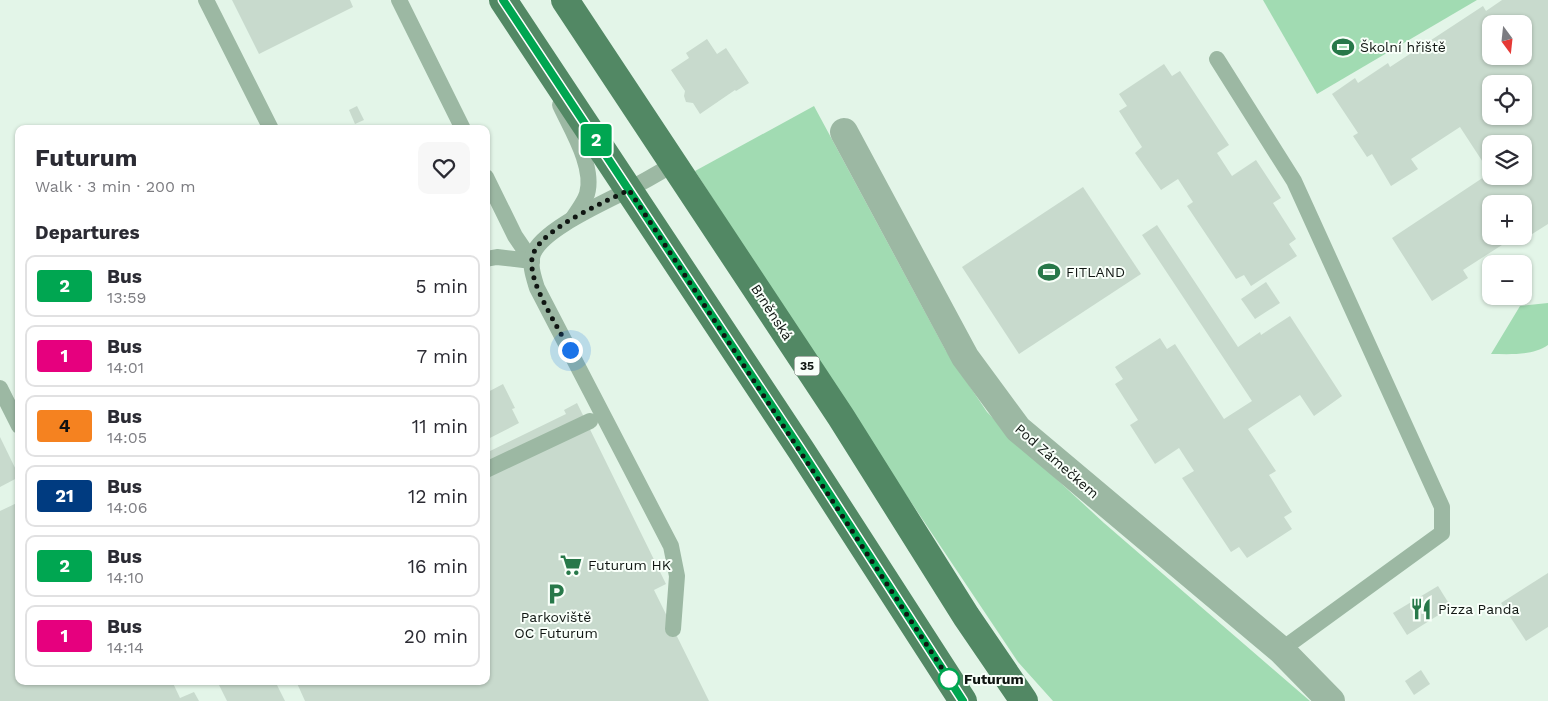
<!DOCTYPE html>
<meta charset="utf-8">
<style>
:root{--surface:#fff;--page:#f7f7f7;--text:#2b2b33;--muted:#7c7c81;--line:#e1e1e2}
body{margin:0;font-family:"Work Sans",sans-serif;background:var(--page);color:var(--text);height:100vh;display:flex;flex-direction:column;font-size:19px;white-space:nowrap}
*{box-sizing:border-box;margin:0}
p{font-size:16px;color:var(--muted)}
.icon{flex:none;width:28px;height:28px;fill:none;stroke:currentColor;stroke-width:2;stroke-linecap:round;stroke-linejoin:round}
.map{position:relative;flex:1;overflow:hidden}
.sheet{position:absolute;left:15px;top:125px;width:475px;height:560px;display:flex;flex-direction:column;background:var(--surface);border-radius:10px;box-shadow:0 1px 4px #0004}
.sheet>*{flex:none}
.badge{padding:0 10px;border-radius:4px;font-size:18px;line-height:32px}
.needle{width:32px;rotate:165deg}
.controls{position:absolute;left:1482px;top:15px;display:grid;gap:10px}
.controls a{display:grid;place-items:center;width:50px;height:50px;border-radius:10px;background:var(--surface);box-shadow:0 1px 4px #0004;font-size:25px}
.you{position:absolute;width:25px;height:25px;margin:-12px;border:4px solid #fff;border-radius:50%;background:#1a73e8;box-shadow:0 0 0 8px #1a73e833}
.map>.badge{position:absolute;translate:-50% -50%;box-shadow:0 0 0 2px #fff}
h2{padding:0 20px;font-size:19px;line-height:45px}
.round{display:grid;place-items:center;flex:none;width:52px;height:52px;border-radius:10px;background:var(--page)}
.head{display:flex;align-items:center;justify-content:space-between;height:85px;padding:0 20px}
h1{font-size:24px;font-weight:700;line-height:38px}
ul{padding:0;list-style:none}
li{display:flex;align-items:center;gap:15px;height:62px;margin:0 10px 8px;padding:0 10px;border:2px solid var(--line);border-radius:10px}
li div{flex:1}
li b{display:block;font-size:19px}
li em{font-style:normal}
li .badge{min-width:55px;font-weight:700;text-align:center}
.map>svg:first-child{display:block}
.green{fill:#a1dbb2}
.building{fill:#c8dacd;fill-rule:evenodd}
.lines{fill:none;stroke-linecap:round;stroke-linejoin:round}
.lane{stroke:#9cb8a3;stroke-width:16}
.street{stroke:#9cb8a3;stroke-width:28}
.primary{stroke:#528864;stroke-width:28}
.line-casing{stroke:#fff;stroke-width:11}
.line{stroke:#00a651;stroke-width:8}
.walk{stroke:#101612;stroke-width:5;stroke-dasharray:0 9}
.stop-dot{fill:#fff;stroke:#00a651;stroke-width:2.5}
.labels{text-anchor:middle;stroke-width:4;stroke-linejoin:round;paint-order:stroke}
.shield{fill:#f8fff9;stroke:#565c57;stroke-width:1}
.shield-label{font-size:12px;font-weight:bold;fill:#101612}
.poi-label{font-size:14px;fill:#101612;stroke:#f8fff9;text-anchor:start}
.street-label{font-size:14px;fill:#101612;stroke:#f8fff9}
.stop-label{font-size:14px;font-weight:bold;fill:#101612;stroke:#f8fff9;text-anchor:start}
</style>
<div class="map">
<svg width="1548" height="701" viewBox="0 0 1548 701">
<rect width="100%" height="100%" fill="#e3f5e8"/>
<g class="green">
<path d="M1263,0H1477L1317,94Z"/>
<path d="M814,106L946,351L987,412L1025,450L1104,523L1310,701H1053L1018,662L840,396L695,171Z"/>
<path d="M1548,303V345C1532,356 1510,354 1491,354L1520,306Z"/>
</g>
<g class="building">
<path d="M232,0H350L353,7L259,54Z"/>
<path d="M1502,0H1548V224L1529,236L1525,230L1524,231V204H1491V236H1516L1463,270L1468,278L1432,301L1392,238L1490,173L1460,127L1411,159L1418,169L1391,186L1372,154L1367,157L1353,136L1358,133L1332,94L1355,78L1358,83L1388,63L1390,67L1483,6L1486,11ZM1491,24H1524V56H1491ZM1491,84H1524V116H1491ZM1491,144H1524V176H1491Z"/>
<path d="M707,39L717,54L726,48L749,83L736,91L735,90L700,114L693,103L686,102L684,96L685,91L671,70L689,58L686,53Z"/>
<path d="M1164,64L1172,76L1180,71L1229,145L1217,153L1232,176L1256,160L1281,198L1273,203L1296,239L1289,244L1297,256L1251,286L1244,275L1236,279L1187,206L1193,202L1178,179L1161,190L1135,153L1142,147L1119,111L1127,106L1119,94Z"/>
<path d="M357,106L364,120L355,124L349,110Z"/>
<path d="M1083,187L1141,274L1019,354L962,267Z"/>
<path d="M1157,225L1238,347L1260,332L1261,335L1290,316L1342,396L1314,416L1300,395L1248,429L1276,471L1269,475L1292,512L1284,517L1292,529L1247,558L1239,547L1231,552L1182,478L1194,471L1179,448L1155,464L1130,425L1138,420L1115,384L1123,379L1115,367L1160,338L1167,349L1175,344L1224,419L1252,401L1142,235Z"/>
<path d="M1266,282L1280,303L1255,319L1241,299Z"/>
<path d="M503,384L515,408L512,409L519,423L486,440V393Z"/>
<path d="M577,403L666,584L654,590L709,701H305L296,681H486V453L566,414L564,410Z"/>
<path d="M0,437L19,476V477L0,487Z"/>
<path d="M19,502V681H172L180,698L194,692L199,701H0V511Z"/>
<path d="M1548,573V627L1526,641L1501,603Z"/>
<path d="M1438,586L1451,607L1407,635L1393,613Z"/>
<path d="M1421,670L1430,684L1414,695L1405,681Z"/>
<path d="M217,681H275L285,701H227Z"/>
</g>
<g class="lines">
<g class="lane">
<path d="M206,0L271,129"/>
<path d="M399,0L463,129"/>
<path d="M1217,59L1294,181L1442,507V533L1281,650"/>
<path d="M560,105C571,129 595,167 587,194C584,203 578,210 573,218"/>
<path d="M486,177L515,236L532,261"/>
<path d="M486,259L497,257L532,261"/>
<path d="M0,388L19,426"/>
<path d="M486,470L590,421"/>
<path d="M673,629L677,576L671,546L537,288C534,278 529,265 533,254C542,230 601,204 624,192C641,183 657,174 674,164"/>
</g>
<path class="street" d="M844,132L965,357L1018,429L1281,650L1331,701"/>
<g class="primary">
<path d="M503,0L801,450L963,701"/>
<path d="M565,0L841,417L966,616L1024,701"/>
</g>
</g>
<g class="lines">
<g class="line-casing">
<path id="line" d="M503,0L801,450L963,701"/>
</g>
<use href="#line" class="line"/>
<path class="walk" d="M570,350C559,330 540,299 534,278C532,270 530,260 534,252C547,226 603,203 629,190L949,679"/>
</g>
<defs>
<g id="stadium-bare" transform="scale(1.725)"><path d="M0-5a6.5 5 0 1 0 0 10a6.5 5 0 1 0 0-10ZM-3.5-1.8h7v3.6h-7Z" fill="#277849" stroke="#f8fff9" stroke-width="2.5" paint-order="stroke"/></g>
<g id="supermarket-bare" transform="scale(1.725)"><path d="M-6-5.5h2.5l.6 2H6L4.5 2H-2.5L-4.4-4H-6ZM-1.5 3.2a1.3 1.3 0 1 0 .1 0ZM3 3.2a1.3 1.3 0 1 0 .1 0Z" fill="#277849" stroke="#f8fff9" stroke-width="2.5" paint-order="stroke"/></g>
<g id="parking-bare" transform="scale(1.725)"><path d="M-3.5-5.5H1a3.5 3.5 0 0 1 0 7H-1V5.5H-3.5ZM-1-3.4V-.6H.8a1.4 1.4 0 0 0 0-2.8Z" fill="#277849" stroke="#f8fff9" stroke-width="2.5" paint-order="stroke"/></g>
<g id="restaurant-bare" transform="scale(1.725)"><path d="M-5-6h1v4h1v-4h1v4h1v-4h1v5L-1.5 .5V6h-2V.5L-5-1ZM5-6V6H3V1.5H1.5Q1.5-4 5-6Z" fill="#277849" stroke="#f8fff9" stroke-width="2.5" paint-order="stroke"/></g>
</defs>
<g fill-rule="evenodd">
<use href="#stadium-bare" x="1343" y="47"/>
<use href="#stadium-bare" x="1049" y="272"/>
<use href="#supermarket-bare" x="571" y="565"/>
<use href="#parking-bare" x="556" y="594"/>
<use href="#restaurant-bare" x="1421" y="609"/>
</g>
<circle class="stop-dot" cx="949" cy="679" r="10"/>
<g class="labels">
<rect class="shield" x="794.5" y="356.5" width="25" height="19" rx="4"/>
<g class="shield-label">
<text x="807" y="370">35</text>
</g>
<g class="poi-label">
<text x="1360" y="52">Školní hřiště</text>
<text x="1066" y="277">FITLAND</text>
<text x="588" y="570">Futurum HK</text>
<text x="1438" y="614">Pizza Panda</text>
<text x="556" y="622" text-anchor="middle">Parkoviště<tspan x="556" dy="16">OC Futurum</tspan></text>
</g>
<g class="street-label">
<text transform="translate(772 312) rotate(57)" y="5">Brněnská</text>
<text transform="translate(1057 461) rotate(41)" y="5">Pod Zámečkem</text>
</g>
<g class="stop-label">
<text x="964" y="684">Futurum</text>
</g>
</g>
</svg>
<div class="controls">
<a><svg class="needle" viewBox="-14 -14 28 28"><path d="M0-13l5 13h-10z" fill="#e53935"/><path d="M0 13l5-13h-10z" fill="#7c7c81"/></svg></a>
<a><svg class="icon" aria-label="locate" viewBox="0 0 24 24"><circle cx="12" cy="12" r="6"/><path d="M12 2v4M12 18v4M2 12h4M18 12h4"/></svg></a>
<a><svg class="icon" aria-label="layers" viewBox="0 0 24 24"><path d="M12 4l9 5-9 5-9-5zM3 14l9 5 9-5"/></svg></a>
<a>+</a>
<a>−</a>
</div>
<div class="you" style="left:570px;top:350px"></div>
<b class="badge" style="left:596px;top:140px;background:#00a651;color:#fff">2</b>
<section class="sheet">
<div class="head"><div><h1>Futurum</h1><p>Walk · 3 min · 200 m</p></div><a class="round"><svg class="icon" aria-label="heart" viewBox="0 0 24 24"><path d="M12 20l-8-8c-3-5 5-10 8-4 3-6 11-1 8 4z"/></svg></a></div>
<h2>Departures</h2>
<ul>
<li><span class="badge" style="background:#00a651;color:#fff">2</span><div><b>Bus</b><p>13:59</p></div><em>5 min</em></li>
<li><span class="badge" style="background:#e6007e;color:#fff">1</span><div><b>Bus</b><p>14:01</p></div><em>7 min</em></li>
<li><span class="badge" style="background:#f58220;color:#111">4</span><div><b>Bus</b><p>14:05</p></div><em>11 min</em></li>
<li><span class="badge" style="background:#003b80;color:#fff">21</span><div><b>Bus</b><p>14:06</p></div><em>12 min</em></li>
<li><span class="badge" style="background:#00a651;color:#fff">2</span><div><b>Bus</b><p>14:10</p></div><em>16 min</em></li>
<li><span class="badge" style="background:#e6007e;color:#fff">1</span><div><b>Bus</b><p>14:14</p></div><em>20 min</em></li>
</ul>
</section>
</div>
